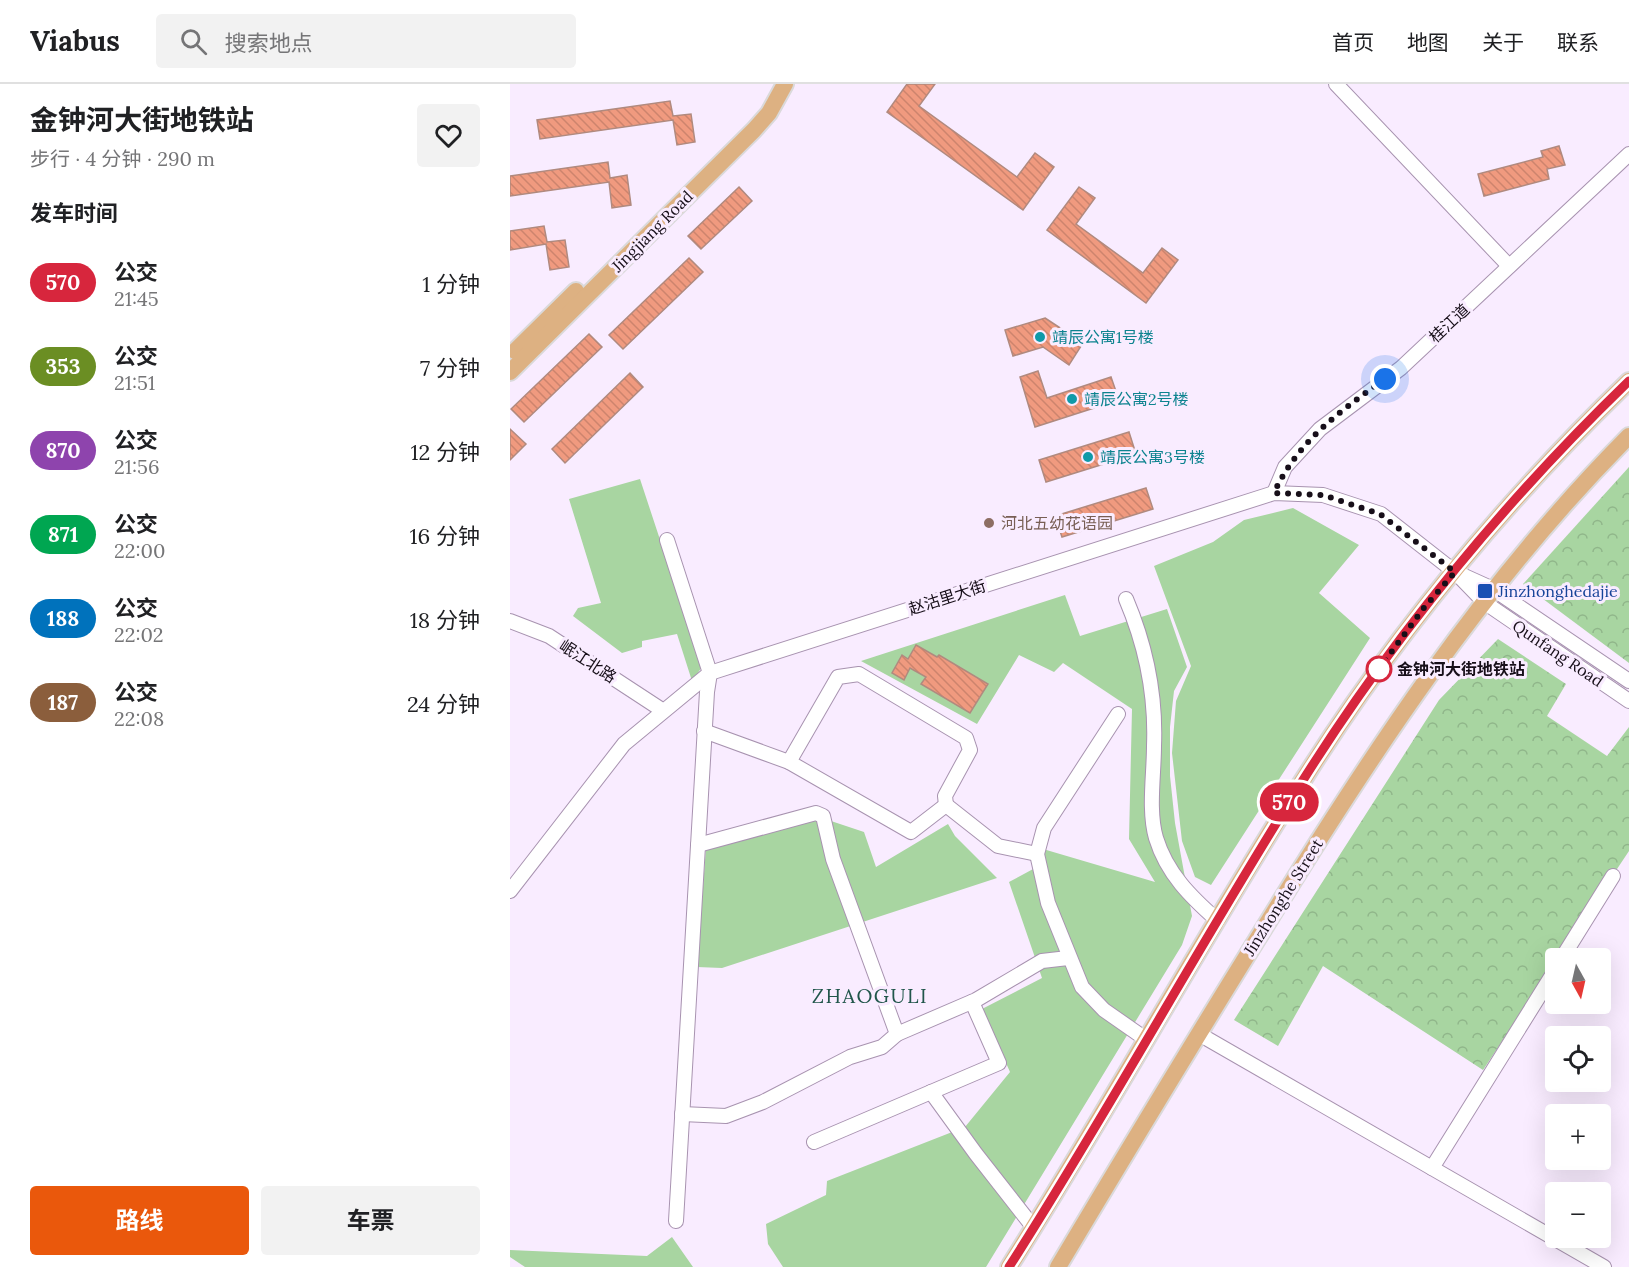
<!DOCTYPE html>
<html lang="zh">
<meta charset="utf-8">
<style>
:root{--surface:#fff;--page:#f2f2f2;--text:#202124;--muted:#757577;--line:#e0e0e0;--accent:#ea580c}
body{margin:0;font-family:Lora,"Noto Sans SC",serif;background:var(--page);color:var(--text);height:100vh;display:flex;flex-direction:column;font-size:22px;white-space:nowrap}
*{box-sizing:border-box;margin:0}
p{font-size:20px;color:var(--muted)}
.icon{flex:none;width:33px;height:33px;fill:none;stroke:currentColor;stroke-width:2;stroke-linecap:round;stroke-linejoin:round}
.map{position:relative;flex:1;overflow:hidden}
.side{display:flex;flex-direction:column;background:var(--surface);width:510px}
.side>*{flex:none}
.badge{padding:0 12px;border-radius:20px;font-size:21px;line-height:39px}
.needle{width:39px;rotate:172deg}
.tools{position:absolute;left:1035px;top:864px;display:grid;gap:12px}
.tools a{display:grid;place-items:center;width:66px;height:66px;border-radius:6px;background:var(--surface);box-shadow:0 6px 24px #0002;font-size:30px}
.you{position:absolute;width:30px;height:30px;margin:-15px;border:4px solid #fff;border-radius:50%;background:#1a73e8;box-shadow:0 0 0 9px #1a73e833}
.map>.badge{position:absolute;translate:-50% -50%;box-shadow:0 0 0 3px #fff}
h2{padding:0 30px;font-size:22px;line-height:54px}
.round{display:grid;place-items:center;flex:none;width:63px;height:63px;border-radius:6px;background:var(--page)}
.head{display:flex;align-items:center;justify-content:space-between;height:102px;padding:0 30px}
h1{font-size:28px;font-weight:700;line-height:45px}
.cta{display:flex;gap:12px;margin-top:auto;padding:12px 30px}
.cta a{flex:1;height:69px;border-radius:6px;background:var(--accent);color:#fff;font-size:24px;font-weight:700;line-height:69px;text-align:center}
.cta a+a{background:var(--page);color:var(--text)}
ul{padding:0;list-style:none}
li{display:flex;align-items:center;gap:18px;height:84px;padding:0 30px}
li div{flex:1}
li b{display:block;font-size:22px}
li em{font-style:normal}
li .badge{min-width:66px;font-weight:700;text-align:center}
header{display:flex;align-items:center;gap:36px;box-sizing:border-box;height:84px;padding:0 30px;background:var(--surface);border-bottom:2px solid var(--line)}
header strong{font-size:28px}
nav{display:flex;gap:33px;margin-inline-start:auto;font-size:21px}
.search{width:420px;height:54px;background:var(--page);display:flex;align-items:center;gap:15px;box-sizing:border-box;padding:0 21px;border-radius:6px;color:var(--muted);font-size:22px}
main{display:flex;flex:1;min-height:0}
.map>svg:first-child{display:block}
.grass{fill:#a8d5a1}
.forest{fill:url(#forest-crowns)}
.building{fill:url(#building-back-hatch);stroke:#b08a7f;stroke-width:1.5}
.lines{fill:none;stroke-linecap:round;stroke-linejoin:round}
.minor-casing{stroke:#a893b0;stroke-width:16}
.major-casing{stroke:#dad9da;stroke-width:20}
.minor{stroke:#fff;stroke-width:14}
.major{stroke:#ddb182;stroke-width:16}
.line-casing{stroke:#fff;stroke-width:14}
.line{stroke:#d7263d;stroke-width:9}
.walk{stroke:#170f19;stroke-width:6;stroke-dasharray:0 10.8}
.culture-dot{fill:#0f9aa8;stroke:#f9ecff;stroke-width:2}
.education-dot{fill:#8d6e63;stroke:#f9ecff;stroke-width:2}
.transit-dot{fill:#1a4fb4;stroke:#f9ecff;stroke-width:2}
.stop-dot{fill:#fff;stroke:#d7263d;stroke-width:3}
.labels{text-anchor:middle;stroke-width:6;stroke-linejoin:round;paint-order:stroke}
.street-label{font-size:16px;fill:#170f19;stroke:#f9ecff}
.culture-label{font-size:16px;fill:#0d838f;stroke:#f9ecff;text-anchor:start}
.education-label{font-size:16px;fill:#785e54;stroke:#f9ecff;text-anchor:start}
.transit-label{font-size:16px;fill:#164399;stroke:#f9ecff;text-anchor:start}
.stop-label{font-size:16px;font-weight:bold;fill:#170f19;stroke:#f9ecff;text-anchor:start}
.quarter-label{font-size:20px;letter-spacing:1.5px;fill:#21564b;stroke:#f9ecff}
</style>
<header>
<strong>Viabus</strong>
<div class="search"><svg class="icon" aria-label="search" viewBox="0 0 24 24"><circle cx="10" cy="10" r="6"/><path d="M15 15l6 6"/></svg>搜索地点</div>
<nav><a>首页</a><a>地图</a><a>关于</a><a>联系</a></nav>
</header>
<main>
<section class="side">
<div class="head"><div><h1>金钟河大街地铁站</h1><p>步行 · 4 分钟 · 290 m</p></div><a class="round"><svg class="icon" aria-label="heart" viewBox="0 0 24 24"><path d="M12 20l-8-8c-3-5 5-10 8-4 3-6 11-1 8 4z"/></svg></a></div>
<h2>发车时间</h2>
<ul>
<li><span class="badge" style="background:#d7263d;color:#fff">570</span><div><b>公交</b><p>21:45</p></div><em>1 分钟</em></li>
<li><span class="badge" style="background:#6b8e23;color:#fff">353</span><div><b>公交</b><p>21:51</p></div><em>7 分钟</em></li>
<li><span class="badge" style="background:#8e44ad;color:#fff">870</span><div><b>公交</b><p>21:56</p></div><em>12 分钟</em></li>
<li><span class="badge" style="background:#00a651;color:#fff">871</span><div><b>公交</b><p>22:00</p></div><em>16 分钟</em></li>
<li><span class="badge" style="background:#0072bc;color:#fff">188</span><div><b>公交</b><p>22:02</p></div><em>18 分钟</em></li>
<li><span class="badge" style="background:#8b5e3c;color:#fff">187</span><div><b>公交</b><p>22:08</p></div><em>24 分钟</em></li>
</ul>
<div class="cta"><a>路线</a><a>车票</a></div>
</section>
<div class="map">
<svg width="1119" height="1183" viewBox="0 0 1119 1183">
<defs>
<pattern id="forest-crowns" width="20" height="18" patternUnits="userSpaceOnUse" patternTransform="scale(1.5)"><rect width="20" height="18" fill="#a8d5a1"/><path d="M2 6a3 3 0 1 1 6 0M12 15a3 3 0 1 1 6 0" fill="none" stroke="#90b68a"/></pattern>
<pattern id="building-back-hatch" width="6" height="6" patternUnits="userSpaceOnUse" patternTransform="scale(1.5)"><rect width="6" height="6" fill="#f09a7f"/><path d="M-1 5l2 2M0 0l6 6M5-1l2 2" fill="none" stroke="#cd846d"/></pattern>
</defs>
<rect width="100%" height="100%" fill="#f9ecff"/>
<g class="grass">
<path d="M130,395L192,583L182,597L167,550L132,557V563L112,569L63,532L68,524L91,519L59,415Z"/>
<path d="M783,424L849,461L809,509L860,554L701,801L685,793L672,757L662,669L666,617L681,582L644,482L703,458L734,436Z"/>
<path d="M555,511L570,552L657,525L677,583L664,607L660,643V692L665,739L682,832L672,861L476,1183H273L258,1160L256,1140L316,1111L317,1097L455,1043L500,988L472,925L532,894L499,798L525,784L533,765L645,798L619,755L622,625L553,579L544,588L509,571L467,640L351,577Z"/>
<path d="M306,732L354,748L366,783L438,740L445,752L487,794L212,884L187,883L196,763Z"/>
<path d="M162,1153L183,1183H15L0,1173V1166L137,1172Z"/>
</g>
<g class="forest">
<path d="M1119,383V579L1013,500Z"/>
<path d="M988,555L1056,600L1037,632L1097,672L1119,643V767L973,986L813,882L768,962L724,936L929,616Z"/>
</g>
<g class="building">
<path d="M397,0H425L409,22L507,93L525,69L544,83L513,126L377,28Z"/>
<path d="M160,17L163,32L181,30L185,58L167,61L163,36L30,55L27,36Z"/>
<path d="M1049,62L1055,81L1037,85L1039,95L974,112L968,90L1033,73L1031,67Z"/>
<path d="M98,78L100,94L117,91L121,121L102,124L99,98L0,112V92Z"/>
<path d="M229,103L242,117L191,165L178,152Z"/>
<path d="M569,103L585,114L566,140L633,189L652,164L668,176L636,219L537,146Z"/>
<path d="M34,142L37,158L55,156L59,183L40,186L36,160L0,166V147Z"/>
<path d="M179,174L193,188L113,265L99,251Z"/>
<path d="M535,234L573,259L559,281L533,263L503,272L495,246Z"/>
<path d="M79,250L92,263L14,338L1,325Z"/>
<path d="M528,287L537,314L601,293L609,316L525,343L510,293Z"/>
<path d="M120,289L133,303L55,379L42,365Z"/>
<path d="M0,345L16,360L0,376Z"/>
<path d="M619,348L626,370L536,398L529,376Z"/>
<path d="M636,404L643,425L552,453L545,432Z"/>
<path d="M406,561L427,573L429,571L478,600L460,629L411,600L416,593L400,584L394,596L382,589L392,571L398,575Z"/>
</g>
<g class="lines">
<g class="minor-casing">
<g id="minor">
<path d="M826,0L999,182"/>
<path d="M764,409L775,383L810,345L891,284L1119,70"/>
<path d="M157,456L200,589L197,608L166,1137"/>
<path d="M952,491L983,505L1119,597"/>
<path d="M616,515C636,562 646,612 644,662C644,691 638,726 646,754C657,790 681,813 708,837"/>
<path d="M0,537L39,552L152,626"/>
<path d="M608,630L534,744L527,770L538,819L572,903L594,926L637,956"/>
<path d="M194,647L279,678L401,748L436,721L488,762L527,770"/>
<path d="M279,678L328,593L349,590L456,654L460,666L435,712L436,721"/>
<path d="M0,807L114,660L200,589L764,409L813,411L871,430L945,488L974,518L1119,617"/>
<path d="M1052,874L1103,792"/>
<path d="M387,950L466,916L532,877L558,874"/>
<path d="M689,950L1094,1183"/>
<path d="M421,1008L466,1070L524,1144"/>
<path d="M172,1030L216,1032L253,1018L340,973L372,963L387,950L323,775L313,732L306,729L188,761"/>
<path d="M304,1058L489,979L462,918"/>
<path d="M922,1084L1046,885"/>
</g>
</g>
<g class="major-casing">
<g id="major">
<path d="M5,267L66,207"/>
<path d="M0,288L244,46L259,29L275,0"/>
<path d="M499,1183C601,1022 692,854 795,693C886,549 997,415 1119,297"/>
<path d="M548,1183C615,1071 682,960 751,849C859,673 973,499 1119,352"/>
</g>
</g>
<use href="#minor" class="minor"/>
<use href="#major" class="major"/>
</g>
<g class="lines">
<g class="line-casing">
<path id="line" d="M499,1183C602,1022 693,854 795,693C886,549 997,415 1119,297"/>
</g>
<use href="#line" class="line"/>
<path class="walk" d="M869,585L913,525L945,488L870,430L813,411L764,409C787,358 830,327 875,295"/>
</g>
<g class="culture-dot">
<circle cx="530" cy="253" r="6"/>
<circle cx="562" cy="315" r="6"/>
<circle cx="578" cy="373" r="6"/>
</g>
<circle class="education-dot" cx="479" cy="439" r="6"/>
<rect class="transit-dot" x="967" y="499" width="16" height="16" rx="3"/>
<circle class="stop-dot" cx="869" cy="585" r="12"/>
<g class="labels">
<g class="street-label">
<text transform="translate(142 147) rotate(-45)" y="6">Jingjiang Road</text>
<text transform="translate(939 239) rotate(-43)" y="6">桂江道</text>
<text transform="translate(437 513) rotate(-18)" y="6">赵沽里大街</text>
<text transform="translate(1048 569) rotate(34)" y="6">Qunfang Road</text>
<text transform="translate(78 577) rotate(33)" y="6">岷江北路</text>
<text transform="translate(773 813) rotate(-58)" y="6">Jinzhonghe Street</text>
</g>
<g class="culture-label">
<text x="542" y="259">靖辰公寓1号楼</text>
<text x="574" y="321">靖辰公寓2号楼</text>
<text x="590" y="379">靖辰公寓3号楼</text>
</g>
<g class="education-label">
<text x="491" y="445">河北五幼花语园</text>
</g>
<g class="transit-label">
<text x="988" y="513">Jinzhonghedajie</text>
</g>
<g class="stop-label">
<text x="887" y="591">金钟河大街地铁站</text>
</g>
<g class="quarter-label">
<text x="360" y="919">ZHAOGULI</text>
</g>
</g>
</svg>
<div class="tools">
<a><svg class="needle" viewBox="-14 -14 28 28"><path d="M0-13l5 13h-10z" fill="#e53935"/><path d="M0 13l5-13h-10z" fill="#757577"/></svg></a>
<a><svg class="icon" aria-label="locate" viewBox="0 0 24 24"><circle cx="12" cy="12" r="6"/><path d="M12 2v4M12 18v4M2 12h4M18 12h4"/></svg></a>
<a>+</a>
<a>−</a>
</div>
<div class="you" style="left:875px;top:295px"></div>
<b class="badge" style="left:779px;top:718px;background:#d7263d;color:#fff">570</b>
</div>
</main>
